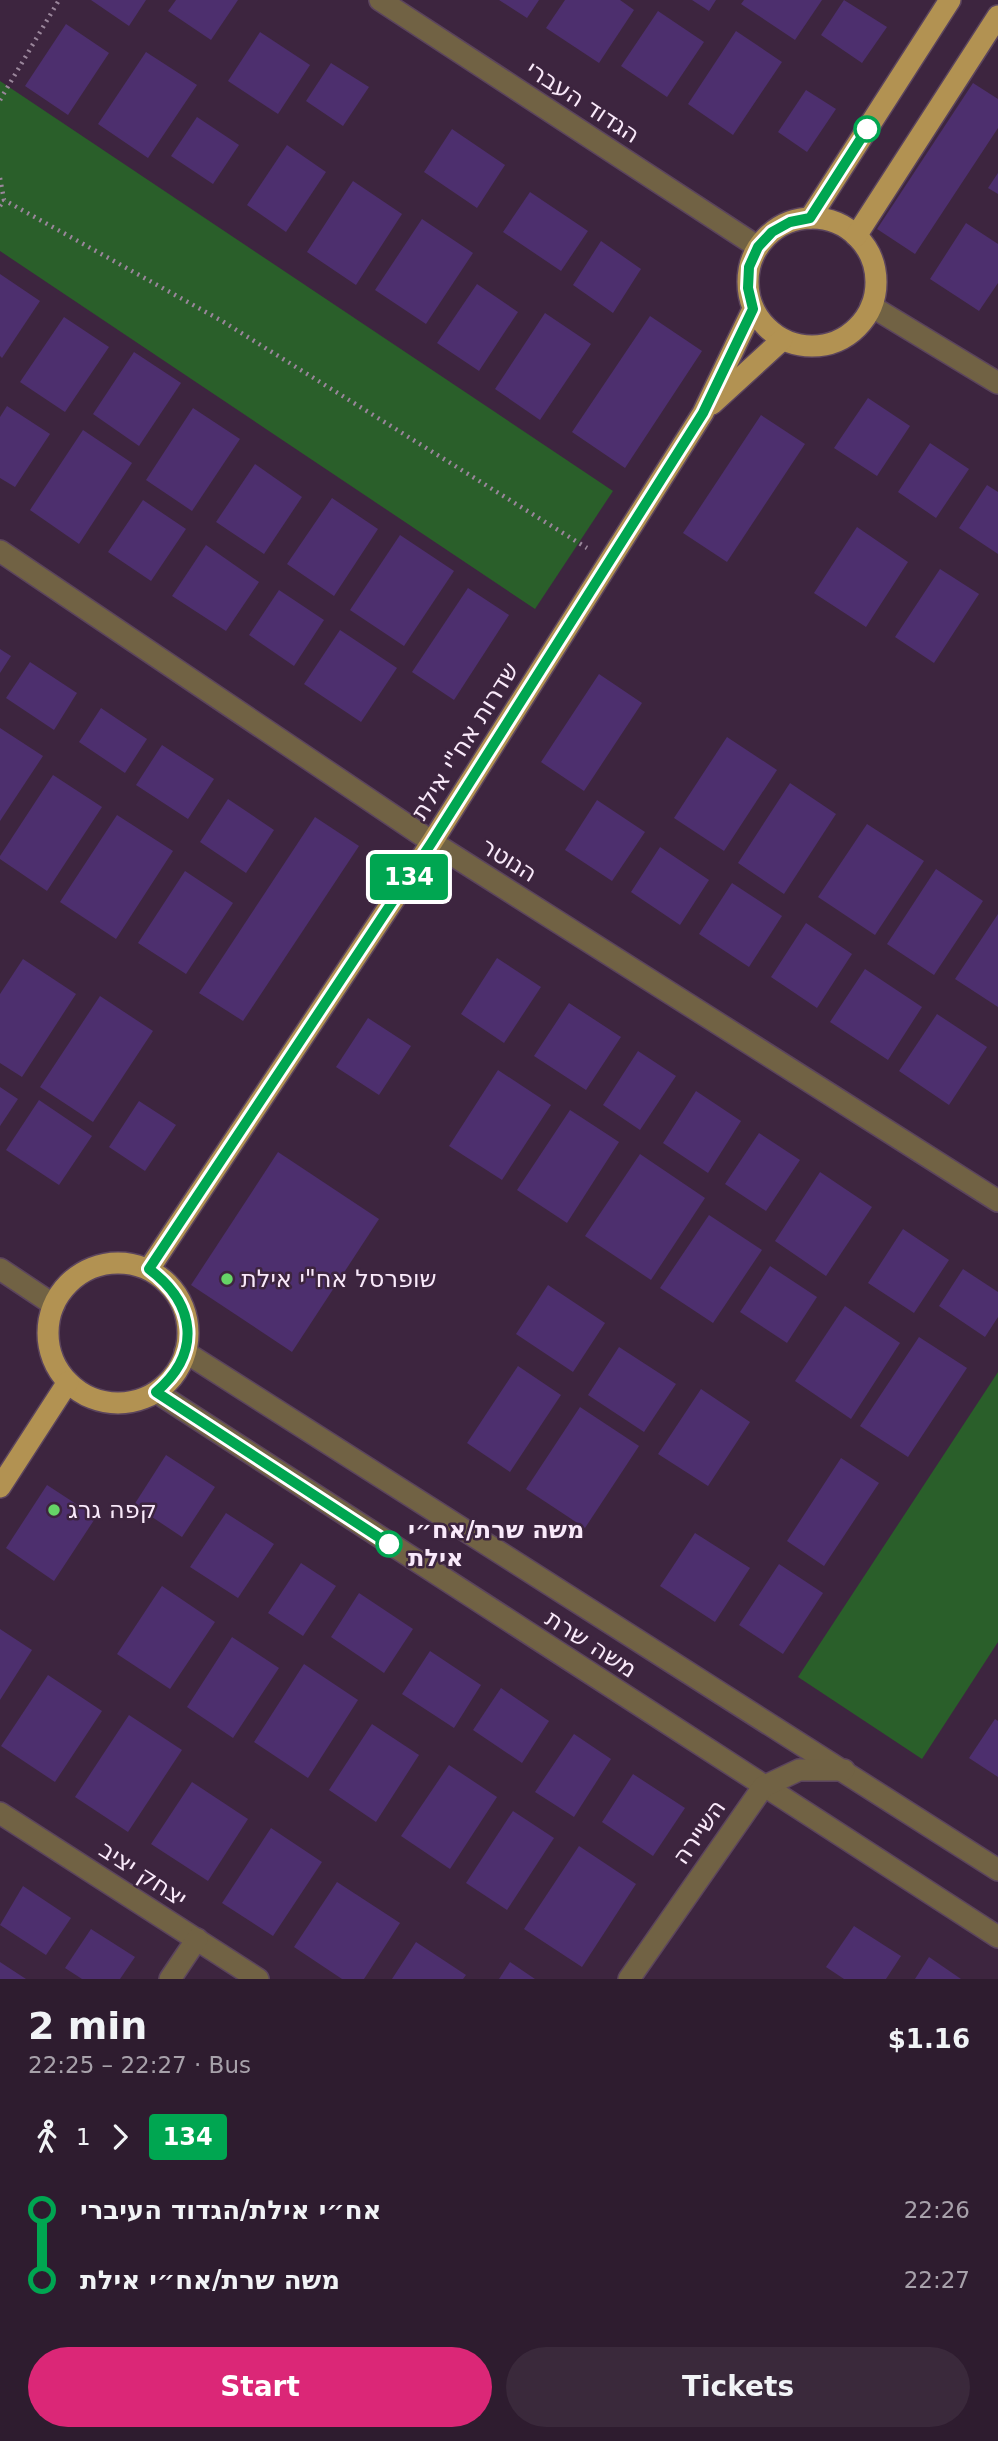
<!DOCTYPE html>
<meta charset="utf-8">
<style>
:root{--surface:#2e1c2f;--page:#3a293b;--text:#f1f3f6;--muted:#a7a1aa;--accent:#db2777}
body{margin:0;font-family:"DejaVu Sans","Noto Sans Hebrew",sans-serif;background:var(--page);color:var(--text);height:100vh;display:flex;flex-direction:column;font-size:26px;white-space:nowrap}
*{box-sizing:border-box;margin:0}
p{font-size:23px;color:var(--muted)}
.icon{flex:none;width:38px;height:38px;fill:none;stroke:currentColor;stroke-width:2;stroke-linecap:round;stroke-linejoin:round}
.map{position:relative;height:1979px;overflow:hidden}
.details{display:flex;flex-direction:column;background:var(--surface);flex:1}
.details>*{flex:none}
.badge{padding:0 14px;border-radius:5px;font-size:24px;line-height:46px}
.map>.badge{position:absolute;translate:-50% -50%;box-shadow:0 0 0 4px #fff}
.legs{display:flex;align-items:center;gap:10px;height:77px;padding:0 28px;font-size:23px}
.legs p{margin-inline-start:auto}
.head{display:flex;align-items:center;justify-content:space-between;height:119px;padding:0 28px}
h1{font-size:38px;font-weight:700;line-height:52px}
.button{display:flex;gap:14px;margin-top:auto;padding:14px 28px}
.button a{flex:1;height:80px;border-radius:42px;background:var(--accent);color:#fff;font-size:28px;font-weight:700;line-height:80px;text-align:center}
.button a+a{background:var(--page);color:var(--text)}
ul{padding:0 28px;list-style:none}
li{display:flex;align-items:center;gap:24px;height:70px;font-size:26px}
li i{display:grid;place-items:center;width:10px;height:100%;margin:0 9px;background:currentColor}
li i::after{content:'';width:18px;height:18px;margin:-9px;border:5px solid;border-radius:50%;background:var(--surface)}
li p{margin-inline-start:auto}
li:first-child i{background:linear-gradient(#0000 50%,currentColor 0)}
li:last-child i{background:linear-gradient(currentColor 50%,#0000 0)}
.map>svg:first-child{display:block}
.green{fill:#2a5f2a}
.building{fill:#4d2f6e}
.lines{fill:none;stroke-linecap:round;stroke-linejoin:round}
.minor-casing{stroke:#5b445d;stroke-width:24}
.major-casing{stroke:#5b445d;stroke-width:24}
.path{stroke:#9a869b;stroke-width:4.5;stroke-dasharray:2 5;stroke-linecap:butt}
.minor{stroke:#716244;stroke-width:21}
.major{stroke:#b29252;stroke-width:21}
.line-1-casing{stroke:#fff;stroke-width:16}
.line-1{stroke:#00a651;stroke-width:10}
.stop-1-dot{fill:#fff;stroke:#00a651;stroke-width:3.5}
.poi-dot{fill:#66d467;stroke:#3d253f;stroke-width:2.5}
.labels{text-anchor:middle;stroke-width:5;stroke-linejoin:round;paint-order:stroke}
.street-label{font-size:24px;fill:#f9e9fa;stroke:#3d253f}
.poi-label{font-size:24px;fill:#f9e9fa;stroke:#3d253f;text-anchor:start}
.stop-label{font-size:24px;font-weight:bold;fill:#f9e9fa;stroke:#3d253f;text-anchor:start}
</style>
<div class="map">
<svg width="998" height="1979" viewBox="0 0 998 1979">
<rect width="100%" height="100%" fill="#3d253f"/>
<g class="green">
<path d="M0,81L613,491L535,609L0,251Z"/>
<path d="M998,1372V1642L922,1759L798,1677Z"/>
</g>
<g class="building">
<path d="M91,0H146L129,26Z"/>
<path d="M176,0H238L211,40L168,11Z"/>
<path d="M499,0H539L527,18Z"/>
<path d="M565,0H620L634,10L599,63L546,28Z"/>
<path d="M692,0H716L709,11Z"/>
<path d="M744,0H822L795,40L741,4Z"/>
<path d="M844,0L887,27L862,63L821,35Z"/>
<path d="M658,11L704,42L667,97L621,66Z"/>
<path d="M66,24L109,53L68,115L25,86Z"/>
<path d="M736,31L782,62L733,135L688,104Z"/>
<path d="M260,32L310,65L278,114L228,81Z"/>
<path d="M146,52L197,85L148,158L98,124Z"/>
<path d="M331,63L369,87L343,126L306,101Z"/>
<path d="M973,83L998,99V128L915,254L877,229Z"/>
<path d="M806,90L836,109L807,152L778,132Z"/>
<path d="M197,117L239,145L213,184L171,156Z"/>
<path d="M452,129L505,165L477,208L424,172Z"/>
<path d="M287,145L326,172L286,232L247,205Z"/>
<path d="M998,173V194L988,188Z"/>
<path d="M353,181L402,214L356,285L307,252Z"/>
<path d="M530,192L588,231L561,271L503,232Z"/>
<path d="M422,219L473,253L426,324L375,290Z"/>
<path d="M966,223L998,244V283L979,311L930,279Z"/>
<path d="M601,241L641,269L613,313L573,285Z"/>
<path d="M0,274L40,301L2,358L0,356Z"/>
<path d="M477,284L518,312L479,371L437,343Z"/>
<path d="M545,313L591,344L540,420L495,389Z"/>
<path d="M650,316L702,351L625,468L572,432Z"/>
<path d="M64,317L109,347L65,412L20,382Z"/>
<path d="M134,352L181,383L139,446L93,414Z"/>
<path d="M868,398L910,426L877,476L834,448Z"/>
<path d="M7,406L50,434L15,487L0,478V417Z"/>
<path d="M193,408L240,439L192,511L146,480Z"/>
<path d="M761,415L805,444L727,562L683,533Z"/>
<path d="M83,430L132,463L79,544L30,510Z"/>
<path d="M930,443L969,469L936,518L898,492Z"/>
<path d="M255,464L302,497L264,554L216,522Z"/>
<path d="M987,485L998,492V554L959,528Z"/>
<path d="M332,498L378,529L334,596L287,564Z"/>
<path d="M143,500L186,529L151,581L108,552Z"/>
<path d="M857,527L908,562L866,627L814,593Z"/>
<path d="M400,535L454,571L404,646L350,610Z"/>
<path d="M206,545L259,582L226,631L172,596Z"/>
<path d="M940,569L979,594L934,663L895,637Z"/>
<path d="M468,588L509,615L454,700L412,672Z"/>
<path d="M279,590L324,620L294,666L249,635Z"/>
<path d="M340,630L397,668L361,722L304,684Z"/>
<path d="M0,649L11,656L0,673Z"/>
<path d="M30,662L77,693L54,730L6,698Z"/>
<path d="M599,674L642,703L584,791L541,762Z"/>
<path d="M101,708L147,739L125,773L79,742Z"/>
<path d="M0,728L43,756L0,821Z"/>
<path d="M727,737L777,770L724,851L674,818Z"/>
<path d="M162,745L214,779L188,819L136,785Z"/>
<path d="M53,775L102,807L47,891L0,859V856Z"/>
<path d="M790,783L836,814L784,894L738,863Z"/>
<path d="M228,799L274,830L246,873L200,842Z"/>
<path d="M597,800L645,832L612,881L565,850Z"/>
<path d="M117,815L173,851L116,939L60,902Z"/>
<path d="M315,817L359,846L243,1021L199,993Z"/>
<path d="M867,824L924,861L875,935L818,897Z"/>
<path d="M660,847L709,880L680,925L631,892Z"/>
<path d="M936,869L983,901L934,975L887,944Z"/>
<path d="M185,871L233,903L186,974L138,943Z"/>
<path d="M732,883L782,916L749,967L699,934Z"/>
<path d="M998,914V1007L955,979Z"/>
<path d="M806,923L852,954L817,1008L771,977Z"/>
<path d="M497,958L541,987L504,1043L461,1014Z"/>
<path d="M23,959L76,994L22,1077L0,1063V994Z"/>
<path d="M865,969L922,1007L888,1060L830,1022Z"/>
<path d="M100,996L153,1031L93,1122L40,1087Z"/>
<path d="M569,1003L621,1037L586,1090L534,1056Z"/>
<path d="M937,1014L987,1047L949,1105L899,1071Z"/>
<path d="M368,1018L411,1046L379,1095L336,1067Z"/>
<path d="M638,1051L676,1076L640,1130L603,1105Z"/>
<path d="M498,1070L551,1105L502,1180L449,1146Z"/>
<path d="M0,1087L18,1099L0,1126Z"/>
<path d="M696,1091L741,1121L708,1173L663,1143Z"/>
<path d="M39,1100L92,1136L59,1185L6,1150Z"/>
<path d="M139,1101L176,1125L145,1171L109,1147Z"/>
<path d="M570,1110L619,1142L567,1223L517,1190Z"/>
<path d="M759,1133L800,1160L766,1211L725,1184Z"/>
<path d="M278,1152L379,1219L292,1352L191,1285Z"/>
<path d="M640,1154L705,1198L651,1280L585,1236Z"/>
<path d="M820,1172L872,1207L826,1276L775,1241Z"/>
<path d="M709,1215L762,1250L713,1323L660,1288Z"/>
<path d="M903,1229L949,1260L914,1313L868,1283Z"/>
<path d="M770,1266L817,1297L787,1343L740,1312Z"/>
<path d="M963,1269L998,1292V1317L985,1337L939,1306Z"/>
<path d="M548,1285L605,1323L573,1372L516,1334Z"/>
<path d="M845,1306L900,1343L851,1419L795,1381Z"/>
<path d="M919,1337L967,1368L908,1457L860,1426Z"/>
<path d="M619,1347L676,1384L644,1432L588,1395Z"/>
<path d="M518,1366L561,1395L510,1472L467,1443Z"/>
<path d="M701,1389L750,1422L708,1486L658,1454Z"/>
<path d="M580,1407L639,1446L585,1528L526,1489Z"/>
<path d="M166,1455L215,1487L182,1537L134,1505Z"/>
<path d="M841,1458L879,1483L824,1566L787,1541Z"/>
<path d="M47,1485L96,1517L54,1581L6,1548Z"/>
<path d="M226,1513L274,1544L238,1598L190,1567Z"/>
<path d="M695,1533L750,1568L715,1622L660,1586Z"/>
<path d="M301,1563L336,1586L303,1636L268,1613Z"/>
<path d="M779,1564L823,1593L783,1654L739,1625Z"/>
<path d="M162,1586L215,1622L170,1689L117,1654Z"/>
<path d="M359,1593L413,1629L384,1673L331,1637Z"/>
<path d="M0,1629L32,1650L0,1700Z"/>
<path d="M232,1637L279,1668L233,1738L187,1707Z"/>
<path d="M430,1651L481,1685L454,1728L402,1694Z"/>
<path d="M304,1664L358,1700L308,1778L254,1742Z"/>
<path d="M48,1675L102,1711L55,1782L1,1746Z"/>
<path d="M501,1688L549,1721L522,1763L473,1730Z"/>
<path d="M129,1715L182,1750L128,1832L75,1797Z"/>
<path d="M995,1719L998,1721V1777L969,1758Z"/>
<path d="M372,1724L419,1755L376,1822L329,1790Z"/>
<path d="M574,1734L611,1759L574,1817L535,1792Z"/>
<path d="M449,1765L497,1797L450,1869L401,1836Z"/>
<path d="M633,1774L685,1808L653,1856L602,1822Z"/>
<path d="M192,1782L248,1819L208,1881L151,1844Z"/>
<path d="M513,1811L554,1838L507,1910L466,1883Z"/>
<path d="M271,1828L322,1862L273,1936L222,1903Z"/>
<path d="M579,1846L636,1884L582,1967L524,1929Z"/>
<path d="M337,1882L400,1923L364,1979H342L294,1947Z"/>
<path d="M23,1886L71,1918L46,1955L0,1925Z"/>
<path d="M854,1926L901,1956L886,1979H844L826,1967Z"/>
<path d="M91,1929L135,1957L120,1979H82L65,1968Z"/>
<path d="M416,1942L466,1975L463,1979H392Z"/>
<path d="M929,1957L961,1979H915Z"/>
<path d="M0,1962L26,1979H0Z"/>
<path d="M510,1962L535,1979H499Z"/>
</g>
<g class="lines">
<g class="minor-casing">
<g id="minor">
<path d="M380,0L758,247"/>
<path d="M871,306L998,383"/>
<path d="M0,551L432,842L998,1201"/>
<path d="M0,1269L54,1305"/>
<path d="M185,1352L998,1870"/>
<path d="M156,1392L998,1937"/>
<path d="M0,1813L258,1979"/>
<path d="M170,1979L197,1939"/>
<path d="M629,1979L763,1787L799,1770H844"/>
</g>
</g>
<g class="major-casing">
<g id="major">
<path d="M810,218L950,0"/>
<circle cx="812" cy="282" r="64"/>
<path d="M856,236L998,16"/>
<path d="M712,404L782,340"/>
<circle cx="118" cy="1333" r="70"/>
<path d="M149,1269L432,842L703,413L753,309"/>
<path d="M0,1487L68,1382"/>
</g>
</g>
<g class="path">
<path d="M0,100L59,0"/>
<path d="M0,178L4,200L222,321L587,548"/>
<path d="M0,206L4,200"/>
</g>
<use href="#minor" class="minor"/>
<use href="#major" class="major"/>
</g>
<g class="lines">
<g class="line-1-casing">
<path id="line-1" d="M389,1544L156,1392C202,1353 196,1304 149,1269L432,842L703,413L753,309L748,288L749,267L758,247L772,232L790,222L810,218L867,129"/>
</g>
<use href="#line-1" class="line-1"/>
</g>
<g class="stop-1-dot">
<circle cx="867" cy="129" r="12"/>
<circle cx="389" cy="1544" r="12"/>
</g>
<g class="poi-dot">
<circle cx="227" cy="1279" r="7"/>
<circle cx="54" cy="1510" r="7"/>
</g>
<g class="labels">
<g class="street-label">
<text transform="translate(583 102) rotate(33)" y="8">הגדוד העברי</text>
<text transform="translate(465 741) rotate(-58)" y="8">שדרות אח"י אילת</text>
<text transform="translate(509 860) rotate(32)" y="8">הנוטר</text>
<text transform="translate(591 1644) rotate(33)" y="8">משה שרת</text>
<text transform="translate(699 1832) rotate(-55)" y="8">השיירה</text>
<text transform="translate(143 1874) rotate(33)" y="8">יצחק יציב</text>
</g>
<g class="poi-label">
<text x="241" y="1287">שופרסל אח"י אילת</text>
<text x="68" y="1518">קפה גרג</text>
</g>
<g class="stop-label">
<text x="408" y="1538">משה שרת/אח״י<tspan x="408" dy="28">אילת</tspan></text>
</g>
</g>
</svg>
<b class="badge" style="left:409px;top:877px;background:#00a651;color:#fff">134</b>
</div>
<section class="details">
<div class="head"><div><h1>2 min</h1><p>22:25 – 22:27 · Bus</p></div><b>$1.16</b></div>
<div class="legs"><svg class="icon" aria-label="walk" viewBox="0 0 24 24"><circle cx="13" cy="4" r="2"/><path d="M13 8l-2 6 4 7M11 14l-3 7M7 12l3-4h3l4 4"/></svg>1<svg class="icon" aria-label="forward" viewBox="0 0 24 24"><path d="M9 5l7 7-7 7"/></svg><b class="badge" style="background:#00a651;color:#fff">134</b></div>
<ul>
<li><i style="color:#00a651"></i><b>אח״י אילת/הגדוד העיברי</b><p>22:26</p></li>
<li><i style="color:#00a651"></i><b>משה שרת/אח״י אילת</b><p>22:27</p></li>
</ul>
<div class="button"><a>Start</a><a>Tickets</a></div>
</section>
